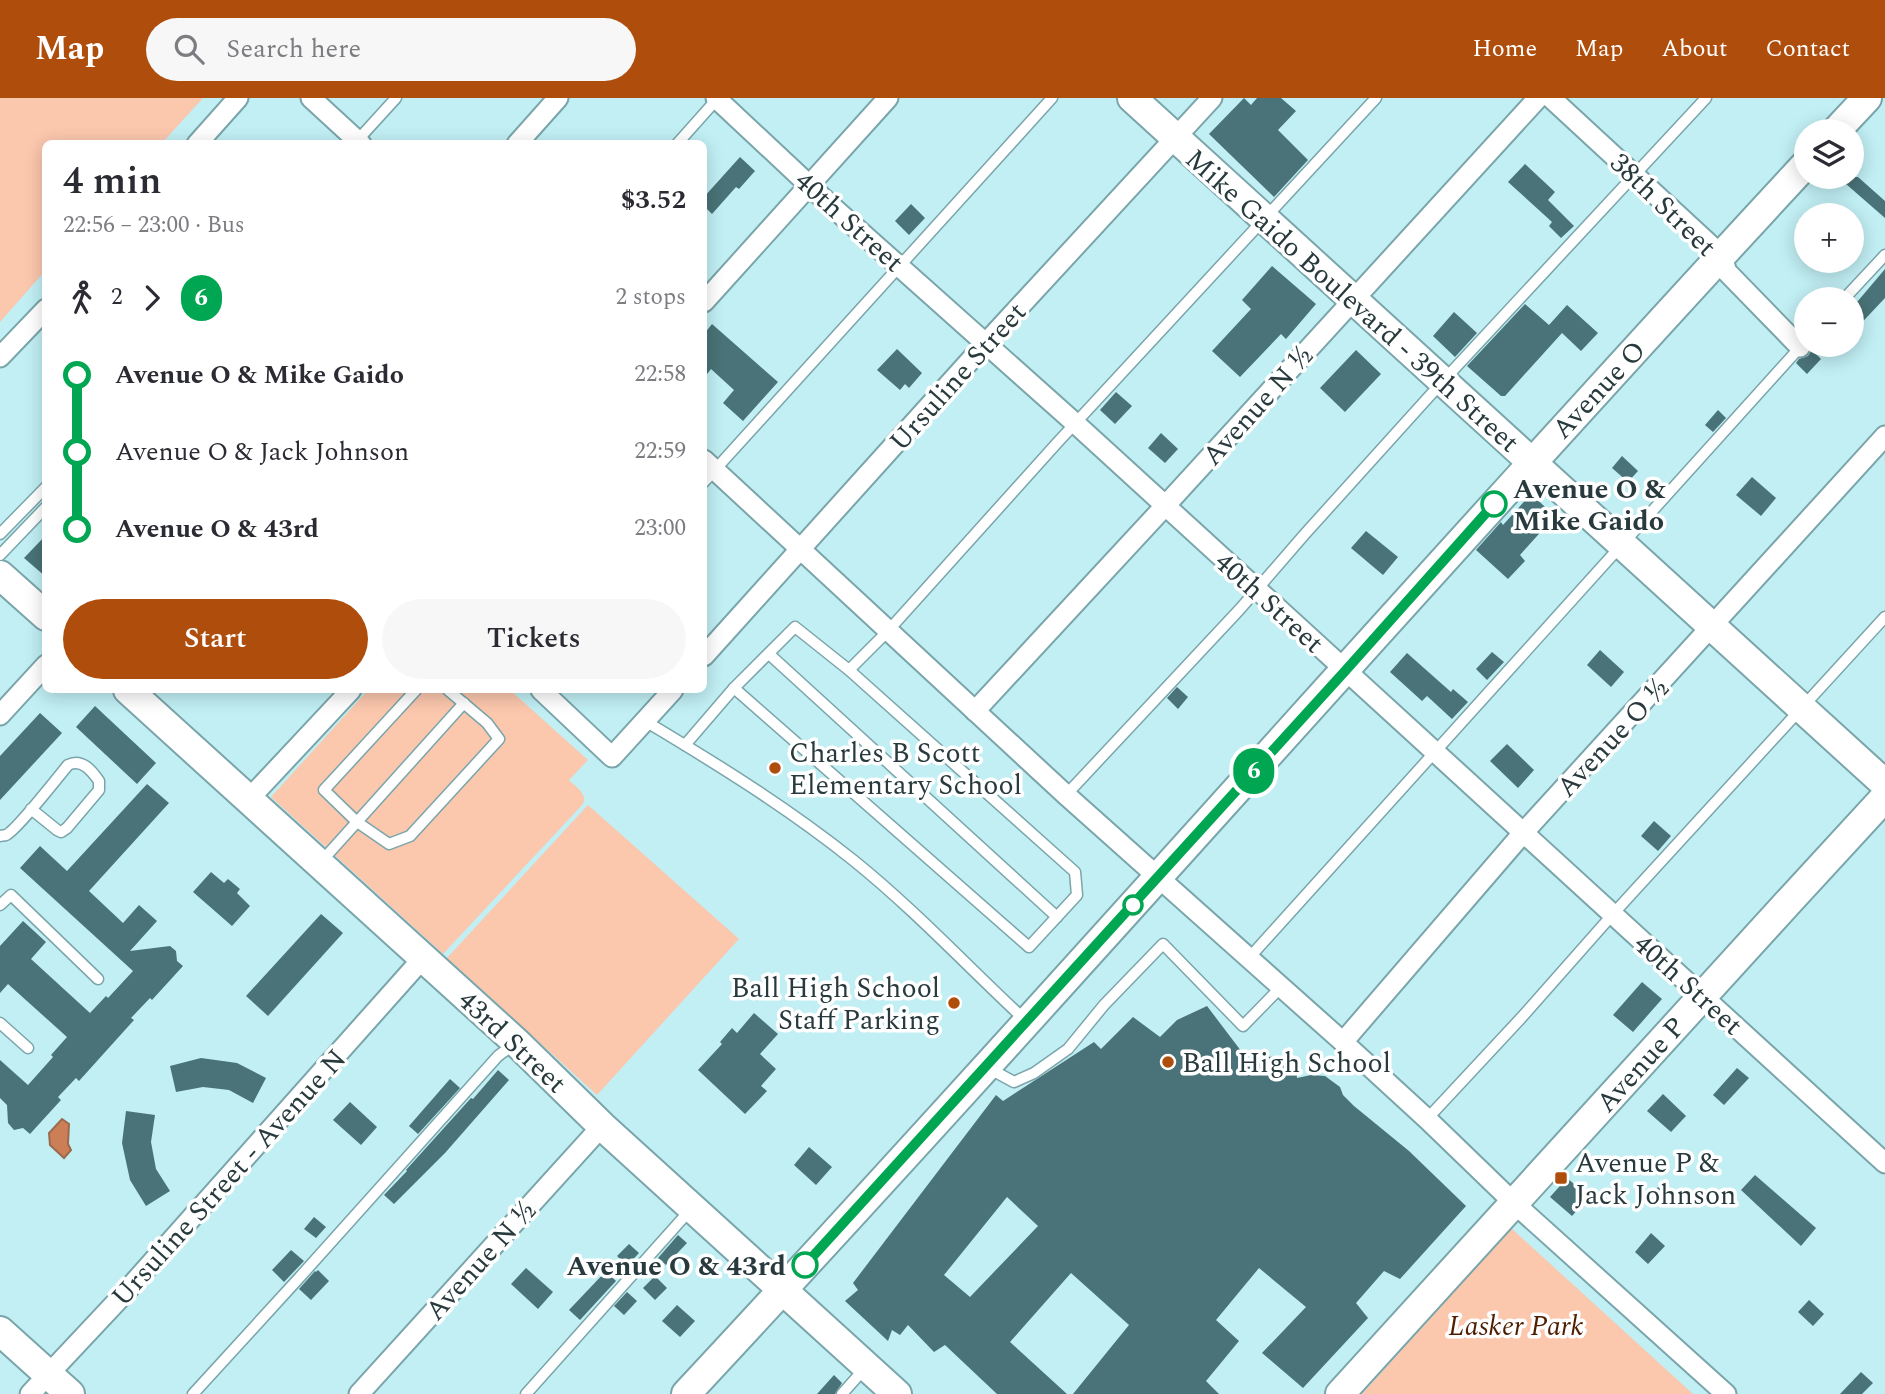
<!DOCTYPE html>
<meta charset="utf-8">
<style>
:root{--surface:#fff;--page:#f7f7f7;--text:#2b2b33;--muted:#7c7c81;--accent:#af4e0c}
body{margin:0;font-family:Spectral,serif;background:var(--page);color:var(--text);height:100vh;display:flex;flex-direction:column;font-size:26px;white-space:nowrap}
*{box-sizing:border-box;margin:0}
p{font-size:23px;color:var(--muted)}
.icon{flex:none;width:38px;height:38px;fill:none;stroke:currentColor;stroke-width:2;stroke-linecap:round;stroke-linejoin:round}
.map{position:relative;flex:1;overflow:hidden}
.drawer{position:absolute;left:42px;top:42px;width:665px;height:553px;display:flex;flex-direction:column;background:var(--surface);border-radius:10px;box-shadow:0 4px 18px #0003}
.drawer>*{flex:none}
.badge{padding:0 14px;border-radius:23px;font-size:24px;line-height:46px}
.fabs{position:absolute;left:1794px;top:21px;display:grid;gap:14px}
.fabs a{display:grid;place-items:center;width:70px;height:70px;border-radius:50%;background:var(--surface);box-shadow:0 4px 18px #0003;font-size:35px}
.map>.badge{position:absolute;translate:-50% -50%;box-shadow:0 0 0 4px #fff}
.legs{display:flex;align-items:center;gap:10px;height:77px;padding:0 21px;font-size:23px}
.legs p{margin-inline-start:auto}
.headline{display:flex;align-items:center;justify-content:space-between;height:119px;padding:0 21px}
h1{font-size:38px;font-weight:600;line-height:52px}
.primary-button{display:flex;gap:14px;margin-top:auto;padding:14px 21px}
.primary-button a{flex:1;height:80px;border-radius:42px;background:var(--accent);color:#fff;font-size:28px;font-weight:600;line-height:80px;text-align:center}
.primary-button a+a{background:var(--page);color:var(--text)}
ul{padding:0 21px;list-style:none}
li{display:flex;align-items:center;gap:24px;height:77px;font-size:26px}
li i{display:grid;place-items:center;width:10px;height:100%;margin:0 9px;background:currentColor}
li i::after{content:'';width:18px;height:18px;margin:-9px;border:5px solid;border-radius:50%;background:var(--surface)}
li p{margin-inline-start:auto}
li:first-child i{background:linear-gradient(#0000 50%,currentColor 0)}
li:last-child i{background:linear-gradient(currentColor 50%,#0000 0)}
header{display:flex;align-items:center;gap:42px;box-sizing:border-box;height:98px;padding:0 35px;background:var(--accent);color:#fff}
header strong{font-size:33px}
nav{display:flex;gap:38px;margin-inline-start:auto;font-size:24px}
.search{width:490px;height:63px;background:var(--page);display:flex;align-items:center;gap:18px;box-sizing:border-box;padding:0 24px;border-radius:38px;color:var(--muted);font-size:26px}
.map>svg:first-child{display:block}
.green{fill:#fbc7ad}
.water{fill:#cc7e56;stroke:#9b6a4e;stroke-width:2}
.building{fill:#497378;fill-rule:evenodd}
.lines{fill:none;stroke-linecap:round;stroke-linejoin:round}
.lane-casing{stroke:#7aa5aa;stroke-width:13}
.street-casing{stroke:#7aa5aa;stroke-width:23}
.secondary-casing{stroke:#7aa5aa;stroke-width:32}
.lane{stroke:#fff;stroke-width:10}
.street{stroke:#fff;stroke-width:19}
.secondary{stroke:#fff;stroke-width:28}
.line-1-casing{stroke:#fff;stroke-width:16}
.line-1{stroke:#00a651;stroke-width:10}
.stop-1-dot{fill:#fff;stroke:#00a651;stroke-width:3.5}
.poi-dot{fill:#af4e0c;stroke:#fff;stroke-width:2.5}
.labels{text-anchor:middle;stroke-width:7;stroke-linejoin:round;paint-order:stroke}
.street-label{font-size:28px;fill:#283a3d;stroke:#fff}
.stop-label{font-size:28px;font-weight:bold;fill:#283a3d;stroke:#fff;text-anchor:start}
.poi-label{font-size:28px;fill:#283a3d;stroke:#fff;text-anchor:start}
.park-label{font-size:28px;font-style:italic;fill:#4f1d00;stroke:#fff}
</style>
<header>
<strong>Map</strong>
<div class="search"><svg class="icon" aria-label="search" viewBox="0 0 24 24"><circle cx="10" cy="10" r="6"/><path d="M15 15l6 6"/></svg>Search here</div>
<nav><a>Home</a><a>Map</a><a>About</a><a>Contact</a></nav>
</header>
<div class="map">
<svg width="1885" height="1296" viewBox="0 0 1885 1296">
<rect width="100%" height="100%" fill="#c1eff4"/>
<g class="green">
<path d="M0,0H203L162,45L46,46L45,173L0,224Z"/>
<path d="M368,592H510L588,662L569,682C576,689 588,696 583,706L443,856L271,699Z"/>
<path d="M588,707L739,841L597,997L447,860Z"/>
<path d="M1511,1130L1693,1296H1362Z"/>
</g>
<path class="water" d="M62,1021L69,1026L68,1046L71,1052L64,1060L50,1047L49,1035Z"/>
<g class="building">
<path d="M1244,0L1251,7L1257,0H1281L1296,13L1278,32L1308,62L1274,99L1209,36Z"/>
<path d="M740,59L755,73L739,91L736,89L712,116L704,108V99Z"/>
<path d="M1525,66L1555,94L1548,102L1574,128L1561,140L1549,128L1552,124L1508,84Z"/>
<path d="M1838,79H1858L1885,103V120Z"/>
<path d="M911,106L925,120L909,137L895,123Z"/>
<path d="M1272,168L1316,206L1286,241L1281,236L1240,279L1212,253L1251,211L1242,202Z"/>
<path d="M1885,171V200L1852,235V210Z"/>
<path d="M1525,206L1549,227L1567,207L1598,235L1581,253L1562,235L1505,298H1501L1467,268Z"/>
<path d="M1454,214L1477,235L1455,259L1433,238Z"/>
<path d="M712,226L778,284L743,323L723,305L734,292L711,271L704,280V236Z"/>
<path d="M897,251L922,275L909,290L905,286L900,292L877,272Z"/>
<path d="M1356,252L1381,276L1345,314L1320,290Z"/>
<path d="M1812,252L1821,261L1807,276L1796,265L1799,261L1808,258Z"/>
<path d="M1116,294L1132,308L1115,326L1100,312Z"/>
<path d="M1718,312L1726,320L1713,334L1705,327Z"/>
<path d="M1161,335L1178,351L1165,365L1148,350Z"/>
<path d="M1622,358L1638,373L1628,384L1612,370Z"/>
<path d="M1752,379L1776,400L1761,418L1736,397Z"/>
<path d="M1531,396L1555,418L1520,457L1525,463L1508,481L1476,452L1501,424L1503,427Z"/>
<path d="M1366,433L1398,459L1383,477L1351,450Z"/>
<path d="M46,437V479L24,460Z"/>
<path d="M1600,552L1624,574L1611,589L1587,567Z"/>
<path d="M1492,554L1504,564L1487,582L1476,571Z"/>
<path d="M1407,555L1451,594L1453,591L1468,604L1452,621L1427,598L1422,603L1390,574Z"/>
<path d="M1177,589L1188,599L1178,611L1167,600Z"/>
<path d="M95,608L156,665L137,686L76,629Z"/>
<path d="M40,615L62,635L0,702V658Z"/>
<path d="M1507,646L1534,672L1518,690L1490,663Z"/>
<path d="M147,686L169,705L89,793L123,825L139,807L157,823L130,853L170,848L176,853L177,863L183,868L152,902L150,900L131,920L134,922L79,983L76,980L58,999L61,1002L30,1036L23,1030L14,1032L8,1025L7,1007L0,1000V962L28,987L53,959L51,957L67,939L8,886L0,895V848L23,823L46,844L31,861L90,915L106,898L108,900L133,873L20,770L40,748L67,773Z"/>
<path d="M1654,723L1671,738L1658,753L1641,738Z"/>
<path d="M211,774L224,785L228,781L240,791L237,795L250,808L232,828L193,794Z"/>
<path d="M321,816L343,835L268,918L246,898Z"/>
<path d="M1642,884L1662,901L1633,934L1613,917Z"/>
<path d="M1207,908L1254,970L1265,959L1284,958L1296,969L1297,980L1311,977L1325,978L1340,989L1343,997L1354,1008L1409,1053L1466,1108L1400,1181L1384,1173L1356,1205L1368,1220L1303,1290L1262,1255L1306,1209L1259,1170L1216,1222L1239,1243L1206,1283L1219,1296H1073L1129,1227L1071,1175L1010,1244L1067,1296H997L945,1247L934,1254L908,1227L900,1237L892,1232L888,1243L845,1203L858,1192L853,1185L996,997L1003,1003L1094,944L1101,951L1133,919L1160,939L1177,922ZM1007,1099L1038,1128L970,1199L944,1177Z"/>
<path d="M754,915L778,936L760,956L776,971L761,988L767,993L745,1016L698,972L722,946L720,944L732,930L737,935Z"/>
<path d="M201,960L237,965L266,980L253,1005L229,992L203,989L176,994L170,968Z"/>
<path d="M1737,970L1749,980L1724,1007L1713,997Z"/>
<path d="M498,972L509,982L445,1055L394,1106L384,1097L407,1073L406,1072L471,1000L473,1001Z"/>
<path d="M450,981L460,990L418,1036L409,1028Z"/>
<path d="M1663,996L1686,1018L1671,1034L1647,1013Z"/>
<path d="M350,1004L377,1029L361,1047L333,1022Z"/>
<path d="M126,1013L155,1017L151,1044L156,1071L170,1093L146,1108L130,1082L122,1045Z"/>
<path d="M809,1049L832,1069L816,1087L794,1067Z"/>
<path d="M1755,1077L1816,1130L1801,1148L1741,1092Z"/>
<path d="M1567,1080L1589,1099L1572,1118L1550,1099Z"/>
<path d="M1658,1089L1671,1100L1662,1109L1650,1099Z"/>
<path d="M314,1119L326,1129L316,1140L304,1131Z"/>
<path d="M1651,1135L1665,1148L1648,1166L1635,1154Z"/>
<path d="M678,1137L687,1145L666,1167L658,1160Z"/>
<path d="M629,1146L639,1155L627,1168L617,1158Z"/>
<path d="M291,1152L304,1163L284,1184L272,1172Z"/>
<path d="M526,1170L553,1194L538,1211L511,1186Z"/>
<path d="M318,1172L329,1183L311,1202L299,1191L315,1173L316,1174Z"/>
<path d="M606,1173L616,1183L580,1222L569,1212Z"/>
<path d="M655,1178L667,1190L655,1202L643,1190Z"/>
<path d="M627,1194L637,1203L624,1217L614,1208Z"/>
<path d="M1809,1202L1824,1216L1813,1228L1798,1214Z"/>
<path d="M677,1207L695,1223L680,1239L662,1223Z"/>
<path d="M1861,1274L1873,1285L1862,1296H1840Z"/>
<path d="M834,1277L842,1285L835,1296H817Z"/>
</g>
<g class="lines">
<g class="lane-casing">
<g id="lane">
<path d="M355,45L396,0"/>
<path d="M677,46L718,0"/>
<path d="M1844,201L1885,157"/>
<path d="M704,384L1052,0"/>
<path d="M0,436L46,389"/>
<path d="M0,457L46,409"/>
<path d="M769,556L1057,819"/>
<path d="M734,590L1029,849L1077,797L1075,774L849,572"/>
<path d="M416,592L324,692L357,724L389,746L410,738L499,641L487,625L448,592"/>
<path d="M645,623C717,666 788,710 853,762C914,811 968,869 1025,922"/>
<path d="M685,647L734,590L795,529L849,572L888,533L1057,345L1376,0"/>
<path d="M1066,697L1240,511L1304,437L1443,283L1706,0"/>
<path d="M0,738C2,737 4,738 6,737C16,733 58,679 68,667C82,660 92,673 99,683V692L67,730L61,734L57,732L31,711"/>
<path d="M320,765L464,605"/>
<path d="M0,807L11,797L98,881"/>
<path d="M1249,860L1802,247"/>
<path d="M0,925L28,950"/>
<path d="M990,971L1014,984L1034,975L1068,951L1104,907L1163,846L1243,928L1281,889"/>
<path d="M1427,1021L1522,919L1613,816L1885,519"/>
<path d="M193,1296L299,1180L498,958L514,946"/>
<path d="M526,1296L691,1111"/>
<path d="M842,1296L865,1270"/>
</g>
</g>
<g class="street-casing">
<g id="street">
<path d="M311,0L361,46"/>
<path d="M716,0L827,104L1076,326L1885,1065"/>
<path d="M1551,0L1721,157L1727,174L1800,249"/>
<path d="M197,46L238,0"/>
<path d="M517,46L558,0"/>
<path d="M704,204L888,0"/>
<path d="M0,259L46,211"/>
<path d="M704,362L1066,697L1343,944L1427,1021L1515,1106L1726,1296"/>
<path d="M704,558L986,245L1212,0"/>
<path d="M541,592L612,659L673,592"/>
<path d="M975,613L1165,408L1538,0"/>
<path d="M0,617L46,567"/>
<path d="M249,701L351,592"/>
<path d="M1343,944L1523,735L1885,338"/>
<path d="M30,1296L122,1198L423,860"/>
<path d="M359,1296L602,1028"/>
</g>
</g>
<g class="secondary-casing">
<g id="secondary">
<path d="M1132,0L1885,686"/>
<path d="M1836,33L1867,0"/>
<path d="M0,477L46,518"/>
<path d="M128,592L516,944L602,1028L897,1296"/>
<path d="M0,1233L70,1296"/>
<path d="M686,1296C1064,890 1429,472 1806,66"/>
<path d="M1340,1296C1522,1098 1702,897 1885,699"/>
</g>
</g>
<use href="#lane" class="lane"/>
<use href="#street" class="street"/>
<use href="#secondary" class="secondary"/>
</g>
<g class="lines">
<g class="line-1-casing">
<path id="line-1" d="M805,1167L1346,572L1494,406"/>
</g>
<use href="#line-1" class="line-1"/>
</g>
<g class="stop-1-dot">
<circle cx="1494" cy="406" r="12"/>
<circle cx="1133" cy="807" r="9"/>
<circle cx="805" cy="1167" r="12"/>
</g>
<g class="poi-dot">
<circle cx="775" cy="670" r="7"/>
<circle cx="954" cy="905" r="7"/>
<circle cx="1168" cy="964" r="7"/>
<rect x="1554" y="1073" width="14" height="14" rx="3.5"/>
</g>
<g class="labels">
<g class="street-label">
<text transform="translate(1664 106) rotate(44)" y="10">38th Street</text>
<text transform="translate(850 123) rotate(42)" y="10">40th Street</text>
<text transform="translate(1353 202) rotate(42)" y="10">Mike Gaido Boulevard - 39th Street</text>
<text transform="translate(957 278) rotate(-48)" y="10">Ursuline Street</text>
<text transform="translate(1598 291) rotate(-47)" y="10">Avenue O</text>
<text transform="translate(1257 307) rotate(-48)" y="10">Avenue N ½</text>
<text transform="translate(1270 504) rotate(42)" y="10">40th Street</text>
<text transform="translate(1612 639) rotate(-47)" y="10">Avenue O ½</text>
<text transform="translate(1689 886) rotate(42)" y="10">40th Street</text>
<text transform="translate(513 943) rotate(43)" y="10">43rd Street</text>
<text transform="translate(1640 966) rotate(-48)" y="10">Avenue P</text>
<text transform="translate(228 1079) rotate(-48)" y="10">Ursuline Street - Avenue N</text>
<text transform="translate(480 1162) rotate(-48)" y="10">Avenue N ½</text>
</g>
<g class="stop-label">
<text x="1513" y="400">Avenue O &amp;<tspan x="1513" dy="32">Mike Gaido</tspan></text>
<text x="786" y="1177" text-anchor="end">Avenue O &amp; 43rd</text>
</g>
<g class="poi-label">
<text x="789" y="664">Charles B Scott<tspan x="789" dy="32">Elementary School</tspan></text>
<text x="940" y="899" text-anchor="end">Ball High School<tspan x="940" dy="32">Staff Parking</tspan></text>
<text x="1182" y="974">Ball High School</text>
<text x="1575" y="1074">Avenue P &amp;<tspan x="1575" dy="32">Jack Johnson</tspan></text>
</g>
<g class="park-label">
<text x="1516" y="1237">Lasker Park</text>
</g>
</g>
</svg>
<div class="fabs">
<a><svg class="icon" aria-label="layers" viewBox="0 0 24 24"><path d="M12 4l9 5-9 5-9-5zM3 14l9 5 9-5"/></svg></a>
<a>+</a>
<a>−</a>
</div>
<b class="badge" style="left:1254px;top:673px;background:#00a651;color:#fff">6</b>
<section class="drawer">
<div class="headline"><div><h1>4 min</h1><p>22:56 – 23:00 · Bus</p></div><b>$3.52</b></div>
<div class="legs"><svg class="icon" aria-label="walk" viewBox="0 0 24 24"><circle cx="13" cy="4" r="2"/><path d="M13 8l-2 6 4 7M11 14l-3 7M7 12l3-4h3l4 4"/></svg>2<svg class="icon" aria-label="forward" viewBox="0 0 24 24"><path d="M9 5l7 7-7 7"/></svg><b class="badge" style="background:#00a651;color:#fff">6</b><p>2 stops</p></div>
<ul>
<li><i style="color:#00a651"></i><b>Avenue O &amp; Mike Gaido</b><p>22:58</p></li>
<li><i style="color:#00a651"></i><span>Avenue O &amp; Jack Johnson</span><p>22:59</p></li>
<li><i style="color:#00a651"></i><b>Avenue O &amp; 43rd</b><p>23:00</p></li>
</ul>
<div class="primary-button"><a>Start</a><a>Tickets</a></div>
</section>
</div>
